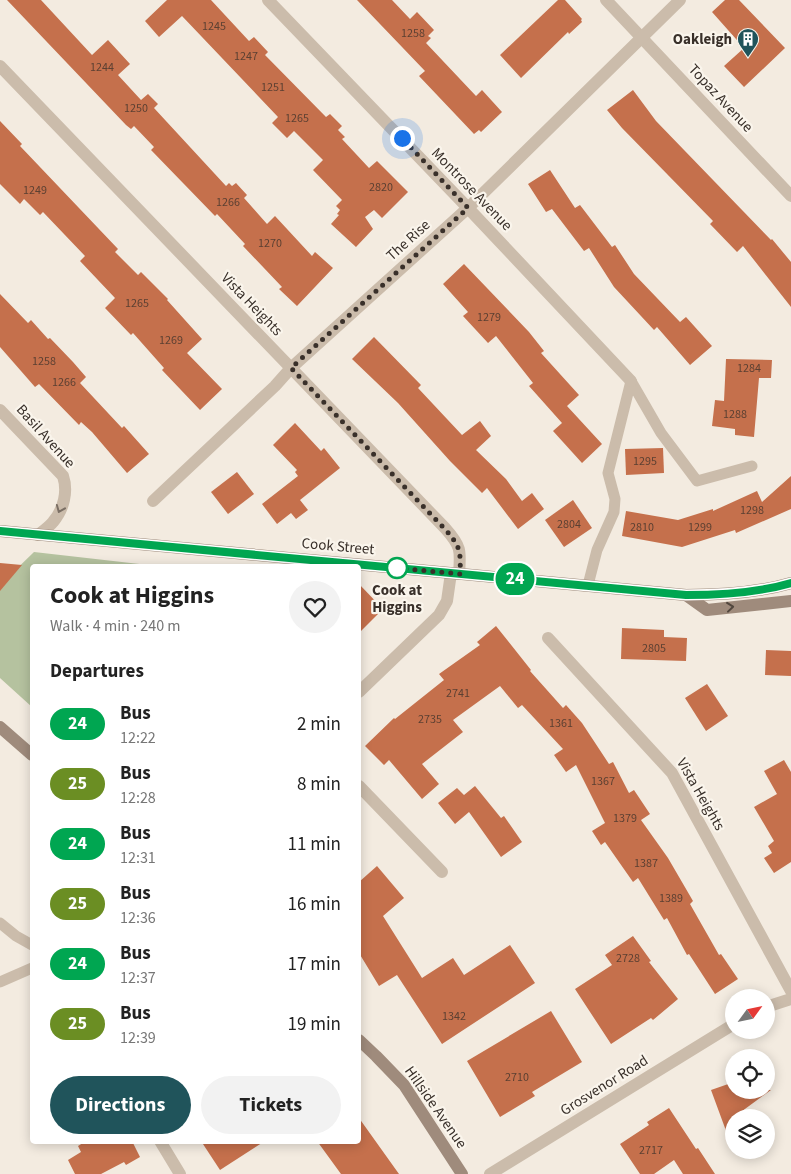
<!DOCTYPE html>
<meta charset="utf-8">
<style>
:root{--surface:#fff;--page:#f2f2f2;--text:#222;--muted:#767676;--accent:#20545b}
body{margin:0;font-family:"Source Sans 3",sans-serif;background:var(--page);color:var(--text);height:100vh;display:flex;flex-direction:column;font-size:19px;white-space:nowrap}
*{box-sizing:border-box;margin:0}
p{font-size:16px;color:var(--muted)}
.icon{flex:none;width:28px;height:28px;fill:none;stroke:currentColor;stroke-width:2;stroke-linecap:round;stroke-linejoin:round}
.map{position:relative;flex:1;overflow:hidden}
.details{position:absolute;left:30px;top:564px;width:331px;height:580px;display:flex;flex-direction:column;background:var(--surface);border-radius:5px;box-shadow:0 2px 12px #0003}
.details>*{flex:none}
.badge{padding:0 10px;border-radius:16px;font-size:18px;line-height:32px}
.needle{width:32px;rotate:57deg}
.controls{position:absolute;left:725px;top:989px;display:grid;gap:10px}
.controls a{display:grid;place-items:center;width:50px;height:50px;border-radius:50%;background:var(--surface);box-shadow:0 2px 12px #0003;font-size:25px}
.you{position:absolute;width:25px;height:25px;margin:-12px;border:4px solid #fff;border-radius:50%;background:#1a73e8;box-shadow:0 0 0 8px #1a73e833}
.map>.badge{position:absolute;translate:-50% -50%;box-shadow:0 0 0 2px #fff}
h2{padding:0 20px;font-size:19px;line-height:45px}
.round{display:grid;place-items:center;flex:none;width:52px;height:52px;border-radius:26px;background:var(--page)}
.overview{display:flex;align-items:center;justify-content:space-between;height:85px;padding:0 20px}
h1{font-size:24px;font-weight:700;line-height:38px}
.action{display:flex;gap:10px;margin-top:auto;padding:10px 20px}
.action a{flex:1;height:58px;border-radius:30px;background:var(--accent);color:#fff;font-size:20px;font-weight:700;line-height:58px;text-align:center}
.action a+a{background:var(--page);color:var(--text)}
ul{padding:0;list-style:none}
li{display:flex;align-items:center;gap:15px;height:60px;padding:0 20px}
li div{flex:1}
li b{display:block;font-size:19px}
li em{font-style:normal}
li .badge{min-width:55px;font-weight:700;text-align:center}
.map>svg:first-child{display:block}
.green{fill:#b5c29f}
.building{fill:#c5704c}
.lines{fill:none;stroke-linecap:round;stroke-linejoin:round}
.lane{stroke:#cbbcab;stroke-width:11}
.street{stroke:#cbbcab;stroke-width:12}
.secondary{stroke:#9f8b7c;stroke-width:12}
.oneway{stroke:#7b6f64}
.oneway2{stroke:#52473e}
.line-casing{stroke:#fff;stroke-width:11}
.line{stroke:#00a651;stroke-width:8}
.walk{stroke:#39302a;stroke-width:5;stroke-dasharray:0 9}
.stop-dot{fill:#fff;stroke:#00a651;stroke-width:2.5}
.labels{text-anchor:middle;stroke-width:4.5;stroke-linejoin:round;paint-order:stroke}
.number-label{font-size:12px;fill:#5c4032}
.poi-label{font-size:15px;font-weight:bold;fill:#39302a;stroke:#faf5ec;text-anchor:end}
.street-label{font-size:15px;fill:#39302a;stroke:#faf5ec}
.stop-label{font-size:15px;font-weight:bold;fill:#39302a;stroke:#faf5ec}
</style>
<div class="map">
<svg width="791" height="1174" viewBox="0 0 791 1174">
<rect width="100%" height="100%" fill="#f3ebe0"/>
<path class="green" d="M34,552L157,566H32V707L0,678V585Z"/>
<g class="building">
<path d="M7,0H41L92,55L108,40L130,64L118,75L141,100L148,94L158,104L154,108L226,186L229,183L232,186L236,183L247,195L244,198L267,224L275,216L312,256L315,252L333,268L297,306L279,289L282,287L243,246L245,244L217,214L215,216L151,150L154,147L134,126L131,129L126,125Z"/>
<path d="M167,0H211L249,41L254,37L268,52L265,55L326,117L330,114L342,126L338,130L345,137L342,139L369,168L377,161L408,192L382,218L374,210L365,217L373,229L356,247L331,224L339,215L337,214L340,210L336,206L342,200L313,170L323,160L294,131L287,138L272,123L278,117L182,16L159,37L145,21Z"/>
<path d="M357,0H392L410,19L417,12L434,30L428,36L431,38L426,43L476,96L482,90L502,112L481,132L479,130L474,134L419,76L425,71Z"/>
<path d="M558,0H565L582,19L581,20L582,22L569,34L568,32L521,78L500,55Z"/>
<path d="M725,0H739L785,48L744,87L724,66L744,48L712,12Z"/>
<path d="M633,90L656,121L771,240L772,239L791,262V307L743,246L737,252L710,224L713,221L622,128L607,110Z"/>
<path d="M0,121L22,144L20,146L118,249L115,252L138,275L141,272L168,299L167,300L202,339L187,353L222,389L200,410L162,370L164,368L133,333L131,335L105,308L115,298L80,261L85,256L43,212L40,215L24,199L20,204L0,184Z"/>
<path d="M550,170L575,208L580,205L612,247L615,245L634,274L680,322L686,317L712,346L690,365L657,327L654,330L614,287L589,248L584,251L552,209L546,212L528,184Z"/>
<path d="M464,264L529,332L544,351L541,353L579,395L567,406L602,444L582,463L553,431L562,423L529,386L533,383L496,336L488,343L463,316L468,312L443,284Z"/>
<path d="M0,294L28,323L31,320L48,339L50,338L73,362L86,377L80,383L122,428L124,426L149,454L127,473L92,432L81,422L79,425L39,384L35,387L0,347Z"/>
<path d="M374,337L421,385L418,388L462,435L480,421L491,436L476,450L506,479L522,501L532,493L544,509L518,529L487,488L482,493L450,461L398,403L352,359Z"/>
<path d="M726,359L772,360L771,378H759L754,437L735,435V429L712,426L715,400L724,401Z"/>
<path d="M295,423L321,451L324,448L340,468L300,500L308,510L296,519L291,513L277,524L262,504L298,476L295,472L297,470L273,445Z"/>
<path d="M663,448L664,473L626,475L625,449Z"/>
<path d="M237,472L254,494L228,514L211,492Z"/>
<path d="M791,476V509L736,533L735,530L682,547L622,536L626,511L678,520L713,509V511L757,491L762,502Z"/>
<path d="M573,500L592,528L564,547L545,520Z"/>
<path d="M0,563L22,565L0,591Z"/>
<path d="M359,584L383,609L359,633Z"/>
<path d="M496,626L531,670L530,671L563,708L566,705L582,723L609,764L613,762L629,793L634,790L650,814L641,820L668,858L693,901L690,904L719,955L721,954L738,979L715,994L689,954L687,955L667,918L664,920L638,878L633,882L605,842L601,845L592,831L605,823L576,765L566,772L554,755L563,749L522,705L518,708L500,686L453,720L463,732L422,764L439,784L422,799L389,760L384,765L365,746L394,718L395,719L444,680L439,674L480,645L477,642Z"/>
<path d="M622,628L664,630V637L687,638L686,661L621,659Z"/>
<path d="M766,650L791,651V676L765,675Z"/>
<path d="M707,684L728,716L706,731L685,698Z"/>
<path d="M784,760L791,772V862L774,873L764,858L772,853L768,846L774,841L754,807L777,794L764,771Z"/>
<path d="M475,786L501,818L504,816L522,842L501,857L469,812L455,824L438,803L457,788L464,795Z"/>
<path d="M377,866L404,898L383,916L422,978L453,958L464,975L510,945L535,983L442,1044L397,975L379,986L359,953V882Z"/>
<path d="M633,936L651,961L649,962L678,999L653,1020L651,1018L611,1044L575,989L612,965L605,955Z"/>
<path d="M551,1011L582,1062L532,1092L535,1096L500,1117L467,1061Z"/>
<path d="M734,1082V1090H771L734,1117V1146L732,1147L711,1090Z"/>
<path d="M669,1108L696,1149L698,1148L715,1174H683L674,1160L654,1174H640L620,1144L649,1125L647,1122Z"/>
<path d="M359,1118L399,1174H341L317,1141H359Z"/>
<path d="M86,1141H132L140,1157L126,1165L124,1162L101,1174H75L68,1160L81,1152L78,1146Z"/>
<path d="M201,1141H265L220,1170Z"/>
</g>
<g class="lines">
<g class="lane">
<path d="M631,381L661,433L697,481L752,466"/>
<path d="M588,585L597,550L614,512L615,499L608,473L631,381"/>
<path d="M0,923L16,936L32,945"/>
<path d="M0,982L32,968"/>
</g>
<g class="street">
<path d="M268,0L468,208L631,381"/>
<path d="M606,0L791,196"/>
<path d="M0,66L445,528C461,546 461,550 459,574"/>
<path d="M0,410L63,476C68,491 64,509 53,522C49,527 43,531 38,535"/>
<path d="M153,501L275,386L291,368L468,208L680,0"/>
<path d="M548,638L672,773L791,991"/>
<path d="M359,692L439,615L447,601L451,573"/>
<path d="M359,786L442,872"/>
<path d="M766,1007L791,999"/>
<path d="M160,1141L180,1174"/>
<path d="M490,1174L734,1024"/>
</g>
<g class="secondary">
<path d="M0,531L686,595C722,595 757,593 791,583"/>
<path d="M686,595L707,610L791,601"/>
<path d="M0,727L32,755"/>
<path d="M359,1040L376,1056L404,1085L462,1174"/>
</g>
</g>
<defs><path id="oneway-chevron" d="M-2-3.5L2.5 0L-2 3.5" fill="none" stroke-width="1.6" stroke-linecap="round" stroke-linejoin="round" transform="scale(1.25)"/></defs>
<use class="oneway" href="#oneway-chevron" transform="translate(60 509) rotate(112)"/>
<use class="oneway2" href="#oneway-chevron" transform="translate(730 607) rotate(-6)"/>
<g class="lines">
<g class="line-casing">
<path id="line" d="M0,531L686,595C722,595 757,593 791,583"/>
</g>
<use href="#line" class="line"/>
<path class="walk" d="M397,568L460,574C461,550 460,546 444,528L291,368L468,208L402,138"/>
</g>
<defs>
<g id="building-pin" transform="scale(1.125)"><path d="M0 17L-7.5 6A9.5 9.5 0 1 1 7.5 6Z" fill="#20545b" stroke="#faf5ec"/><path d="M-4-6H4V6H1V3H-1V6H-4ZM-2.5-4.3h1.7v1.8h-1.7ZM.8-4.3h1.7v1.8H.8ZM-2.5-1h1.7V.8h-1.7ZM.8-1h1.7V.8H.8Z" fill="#fff"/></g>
</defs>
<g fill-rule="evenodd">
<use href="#building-pin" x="748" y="39"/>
</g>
<circle class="stop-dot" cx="397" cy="568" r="10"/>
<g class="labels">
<g class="number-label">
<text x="214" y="30">1245</text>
<text x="413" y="37">1258</text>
<text x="246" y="60">1247</text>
<text x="102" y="71">1244</text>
<text x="273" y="91">1251</text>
<text x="136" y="112">1250</text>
<text x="297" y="122">1265</text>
<text x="381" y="191">2820</text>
<text x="35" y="194">1249</text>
<text x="228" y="206">1266</text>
<text x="270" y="247">1270</text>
<text x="137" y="307">1265</text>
<text x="489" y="321">1279</text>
<text x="171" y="344">1269</text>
<text x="44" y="365">1258</text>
<text x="749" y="372">1284</text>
<text x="64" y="386">1266</text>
<text x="735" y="418">1288</text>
<text x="645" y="465">1295</text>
<text x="752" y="514">1298</text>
<text x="569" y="528">2804</text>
<text x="642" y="531">2810</text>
<text x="700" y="531">1299</text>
<text x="654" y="652">2805</text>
<text x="458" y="697">2741</text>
<text x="430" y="723">2735</text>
<text x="561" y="727">1361</text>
<text x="603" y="785">1367</text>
<text x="625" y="822">1379</text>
<text x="646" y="867">1387</text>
<text x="671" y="902">1389</text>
<text x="628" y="962">2728</text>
<text x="454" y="1020">1342</text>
<text x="517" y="1081">2710</text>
<text x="651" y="1154">2717</text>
</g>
<g class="poi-label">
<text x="732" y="44">Oakleigh</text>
</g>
<g class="street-label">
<text transform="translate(721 98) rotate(47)" y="5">Topaz Avenue</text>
<text transform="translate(472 189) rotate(46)" y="5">Montrose Avenue</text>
<text transform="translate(408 240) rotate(-42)" y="5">The Rise</text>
<text transform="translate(252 304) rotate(46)" y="5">Vista Heights</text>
<text transform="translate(46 436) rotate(48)" y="5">Basil Avenue</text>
<text transform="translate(338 546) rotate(5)" y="5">Cook Street</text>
<text transform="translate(701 794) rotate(60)" y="5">Vista Heights</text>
<text transform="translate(604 1085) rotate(-32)" y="5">Grosvenor Road</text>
<text transform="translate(436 1107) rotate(55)" y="5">Hillside Avenue</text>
</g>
<g class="stop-label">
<text x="397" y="595">Cook at<tspan x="397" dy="17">Higgins</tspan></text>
</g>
</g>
</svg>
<div class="controls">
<a><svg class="needle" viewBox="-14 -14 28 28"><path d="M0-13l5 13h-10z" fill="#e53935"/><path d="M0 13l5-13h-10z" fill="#767676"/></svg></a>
<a><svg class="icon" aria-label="locate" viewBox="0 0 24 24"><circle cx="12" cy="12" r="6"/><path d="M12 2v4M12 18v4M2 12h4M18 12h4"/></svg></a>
<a><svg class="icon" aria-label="layers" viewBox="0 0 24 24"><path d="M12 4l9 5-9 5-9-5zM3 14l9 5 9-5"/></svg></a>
</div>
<div class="you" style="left:402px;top:138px"></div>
<b class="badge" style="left:515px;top:579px;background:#00a651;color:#fff">24</b>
<section class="details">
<div class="overview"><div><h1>Cook at Higgins</h1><p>Walk · 4 min · 240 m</p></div><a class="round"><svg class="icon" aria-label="heart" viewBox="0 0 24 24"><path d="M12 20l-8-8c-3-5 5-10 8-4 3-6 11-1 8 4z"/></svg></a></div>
<h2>Departures</h2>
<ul>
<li><span class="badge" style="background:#00a651;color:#fff">24</span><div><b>Bus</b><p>12:22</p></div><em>2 min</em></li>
<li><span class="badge" style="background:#6b8e23;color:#fff">25</span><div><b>Bus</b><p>12:28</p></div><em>8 min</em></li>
<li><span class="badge" style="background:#00a651;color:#fff">24</span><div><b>Bus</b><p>12:31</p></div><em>11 min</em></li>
<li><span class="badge" style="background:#6b8e23;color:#fff">25</span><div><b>Bus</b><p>12:36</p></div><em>16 min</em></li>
<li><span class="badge" style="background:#00a651;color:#fff">24</span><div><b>Bus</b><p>12:37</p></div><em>17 min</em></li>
<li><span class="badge" style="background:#6b8e23;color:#fff">25</span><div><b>Bus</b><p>12:39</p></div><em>19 min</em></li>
</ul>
<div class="action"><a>Directions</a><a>Tickets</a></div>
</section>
</div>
